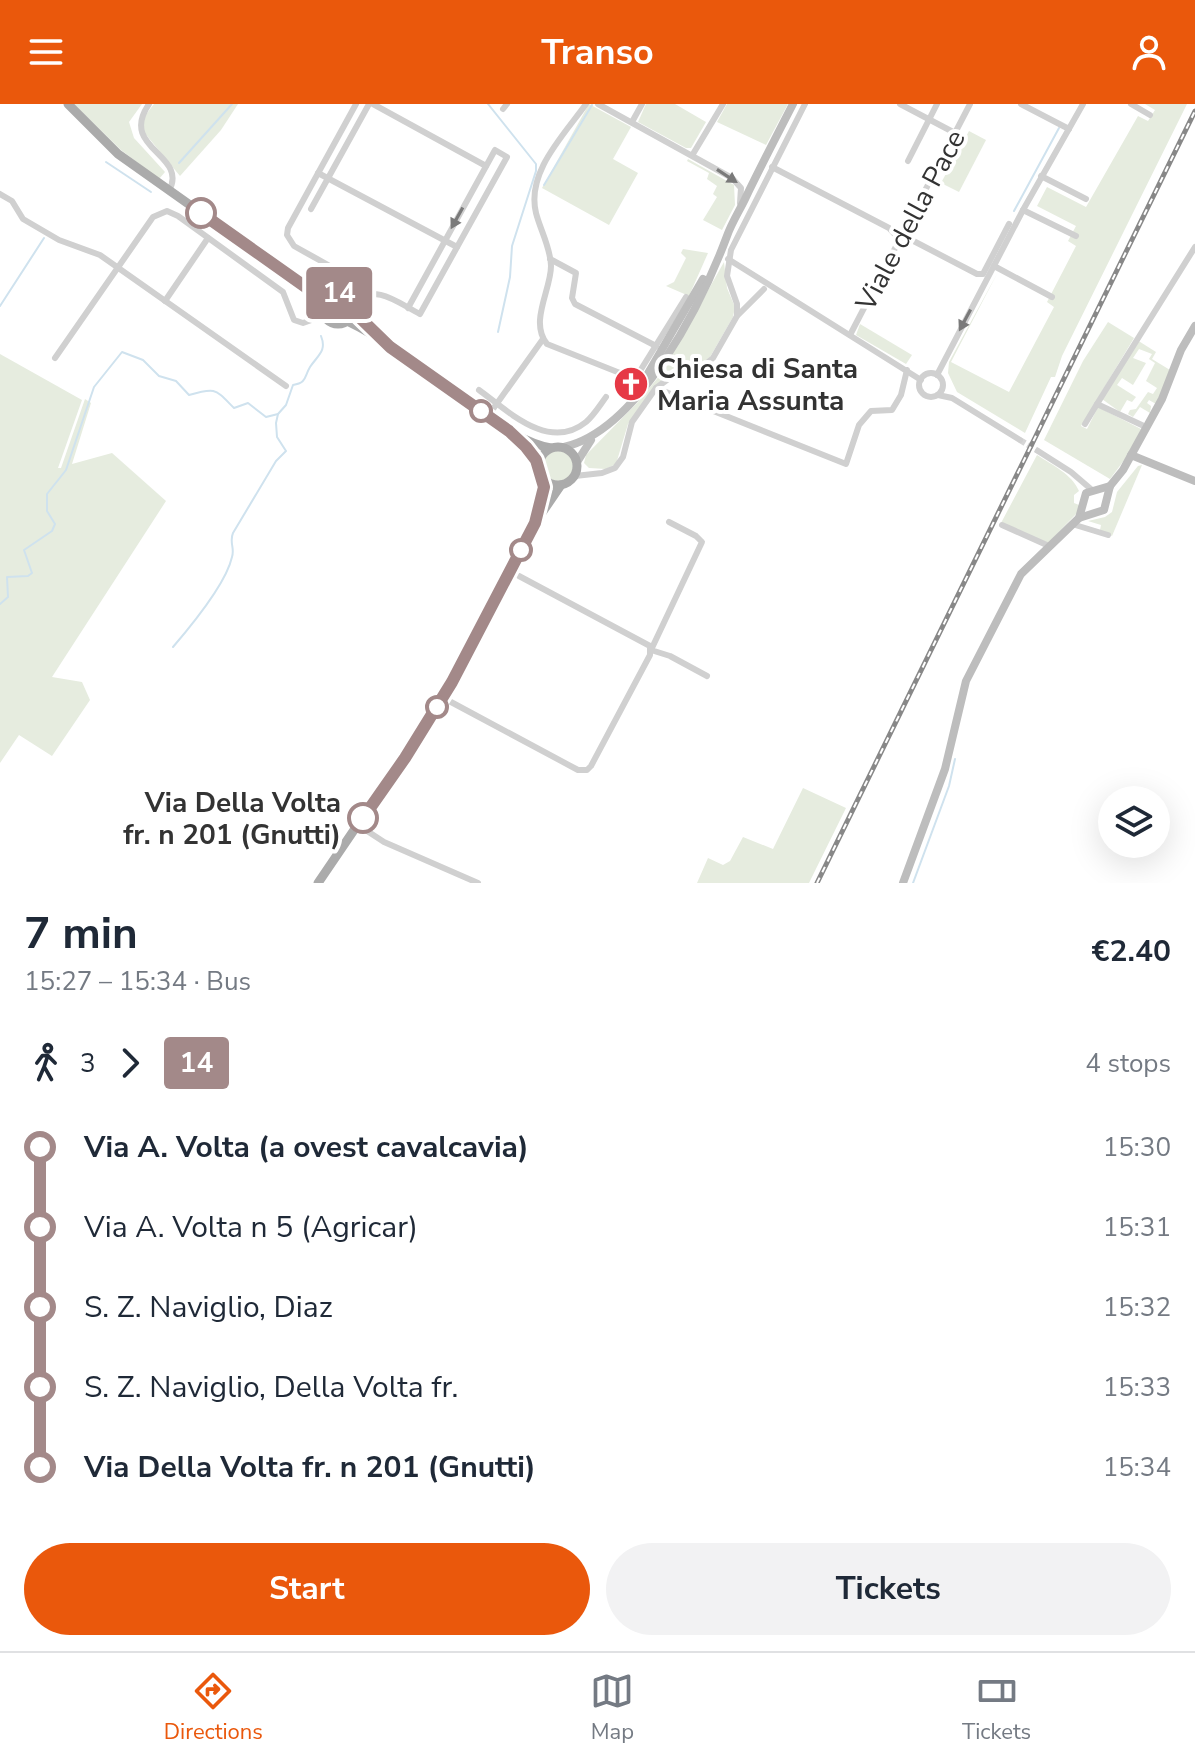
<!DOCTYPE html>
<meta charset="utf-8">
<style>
:root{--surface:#fff;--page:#f2f2f3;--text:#1f2937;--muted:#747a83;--line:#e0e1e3;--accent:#ea580c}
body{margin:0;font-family:"Nunito Sans",sans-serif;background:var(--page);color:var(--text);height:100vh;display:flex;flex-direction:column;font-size:30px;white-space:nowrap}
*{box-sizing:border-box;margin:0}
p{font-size:26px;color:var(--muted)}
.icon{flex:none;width:44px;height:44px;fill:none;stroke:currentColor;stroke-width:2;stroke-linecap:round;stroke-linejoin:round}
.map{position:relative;height:779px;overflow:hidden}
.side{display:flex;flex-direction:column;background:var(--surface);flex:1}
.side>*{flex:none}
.badge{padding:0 16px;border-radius:6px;font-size:28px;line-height:52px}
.fabs{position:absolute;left:1098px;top:682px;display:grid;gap:16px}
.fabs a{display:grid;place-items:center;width:72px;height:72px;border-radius:50%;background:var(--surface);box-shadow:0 8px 32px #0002;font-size:40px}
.map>.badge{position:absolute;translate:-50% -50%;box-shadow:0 0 0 4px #fff}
.legs{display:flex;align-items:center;gap:12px;height:88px;padding:0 24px;font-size:26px}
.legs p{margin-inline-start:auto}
.overview{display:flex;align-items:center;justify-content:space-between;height:136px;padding:0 24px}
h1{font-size:44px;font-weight:700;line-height:60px}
.action{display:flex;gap:16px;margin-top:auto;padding:16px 24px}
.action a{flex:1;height:92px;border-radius:48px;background:var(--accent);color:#fff;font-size:32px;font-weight:700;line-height:92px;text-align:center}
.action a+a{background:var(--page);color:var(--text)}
ul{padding:0 24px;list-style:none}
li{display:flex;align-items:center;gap:28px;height:80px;font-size:30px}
li i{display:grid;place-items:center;width:12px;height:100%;margin:0 10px;background:currentColor}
li i::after{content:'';width:20px;height:20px;margin:-10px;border:6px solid;border-radius:50%;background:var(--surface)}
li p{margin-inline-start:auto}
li:first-child i{background:linear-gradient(#0000 50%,currentColor 0)}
li:last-child i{background:linear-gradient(currentColor 50%,#0000 0)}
header{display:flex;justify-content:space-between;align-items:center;height:104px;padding:0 24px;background:var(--accent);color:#fff;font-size:36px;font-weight:700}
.tabs{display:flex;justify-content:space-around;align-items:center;height:112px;border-top:2px solid var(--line);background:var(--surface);font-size:22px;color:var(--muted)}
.tabs a{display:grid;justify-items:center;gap:4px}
.tabs .current{color:var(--accent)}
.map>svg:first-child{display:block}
.green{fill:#e6ecdf}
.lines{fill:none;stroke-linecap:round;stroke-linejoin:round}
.stream{stroke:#cfe2ee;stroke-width:2}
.street-tunnel{stroke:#d6d6d6;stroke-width:6;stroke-dasharray:6 3;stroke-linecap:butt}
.street{stroke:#d0d0d0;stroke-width:6}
.secondary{stroke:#bdbdbd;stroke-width:8}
.primary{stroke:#ababab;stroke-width:9}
.rail-casing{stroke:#888;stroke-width:5}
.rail{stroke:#fff;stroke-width:2;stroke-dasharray:6;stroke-linecap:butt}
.oneway{fill:#7a7a7a}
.line-1-casing{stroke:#fff;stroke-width:18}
.line-1{stroke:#a38989;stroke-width:12}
.stop-1-dot{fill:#fff;stroke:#a38989;stroke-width:4}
.labels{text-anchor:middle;stroke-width:8;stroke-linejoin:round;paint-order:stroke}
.street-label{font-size:28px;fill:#333;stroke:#fff}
.poi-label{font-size:28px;font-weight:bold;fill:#333;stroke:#fff;text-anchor:start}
.stop-label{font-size:28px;font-weight:bold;fill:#333;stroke:#fff;text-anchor:end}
</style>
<header><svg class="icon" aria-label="menu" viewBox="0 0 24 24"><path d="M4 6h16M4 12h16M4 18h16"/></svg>Transo<svg class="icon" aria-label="person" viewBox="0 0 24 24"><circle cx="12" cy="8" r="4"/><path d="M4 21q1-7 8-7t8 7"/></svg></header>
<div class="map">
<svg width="1195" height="779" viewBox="0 0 1195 779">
<rect width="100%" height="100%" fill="#fff"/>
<g class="green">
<path d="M74,0H142L129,18L134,34L165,68L159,75L121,46Z"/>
<path d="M154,0H238L221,26L180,72L143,27L144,13Z"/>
<path d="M589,0L631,23L613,55L638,69L609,121L542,84Z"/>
<path d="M646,0H675L706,18L691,44H686L638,18Z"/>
<path d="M727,0H788L766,41L717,18Z"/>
<path d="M1145,0H1187L1062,252L1055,273H1051L1025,329L957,288L948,269L949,258L998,168L951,258L1009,288L1054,203L1047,198L1076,142L1068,137L1076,122L1037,102L1047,83L1086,103L1138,12L1148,17L1155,6Z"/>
<path d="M969,27L986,36L959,88L941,79Z"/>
<path d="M688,55L734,81L735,101L722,126L703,116L717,93L713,90L717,82L707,75L709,69L687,57Z"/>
<path d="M683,145L708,149L689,192L666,182L674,178L686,154L681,149Z"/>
<path d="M724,158L727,184L735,203L733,213L710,253L700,261L674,268L654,283L628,320L616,360L606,365L589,364L584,359L586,351L637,299L661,270Z"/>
<path d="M1108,218L1134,234L1081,322L1087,325L1098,303L1141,325L1131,347L1110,375L1044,336L1083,257Z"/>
<path d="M860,220L912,251L906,260L856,231Z"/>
<path d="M1137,236L1156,248L1152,255L1170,266L1156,300L1149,296L1147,299L1151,302L1150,309L1140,303L1133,313L1128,310L1130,306L1136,305L1148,288L1153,290L1157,284L1146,277L1155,259L1149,255L1152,250L1139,245L1133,254L1146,259L1133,281L1122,274L1117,281L1136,293L1132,298L1127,296L1120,308L1102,295Z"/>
<path d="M0,250L82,296L58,364H61L85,295L91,299L72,360L112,349L166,397L52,573L82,578L90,596L52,652L19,631L0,659Z"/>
<circle cx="558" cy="362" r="15"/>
<path d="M1037,351C1052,361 1072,370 1079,387L1074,391V399L1079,401V407L1048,439L1001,419Z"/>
<path d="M1142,361L1112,432L1100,426L1101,421L1088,417L1105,413L1112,408L1117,388L1138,362Z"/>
<path d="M803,684L846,704L809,779H697L708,754L723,761L730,757L743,733L773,745Z"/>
</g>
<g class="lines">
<g class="stream">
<path d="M488,0L536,60V67L512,142L510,173L498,228"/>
<path d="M106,58L151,88"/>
<path d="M179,59L232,0"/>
<path d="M544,81L592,1"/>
<path d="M1014,107L1059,24"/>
<path d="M0,202L44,134"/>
<path d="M0,500L8,493L7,473L28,472L32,469L24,446L52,427L55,420L47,407V390L66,366L94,283L122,248L143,256L159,272L176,277L189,291C216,283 215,285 234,304L248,299L266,313L278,310"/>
<path d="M173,543C191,522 226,480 232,453C235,444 229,438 233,429L276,357L286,347L277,333L276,319L278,310L286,301L293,281C307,279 304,273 310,263C318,251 327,247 321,232"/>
<path d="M913,779L949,682L955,655"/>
</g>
<path class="street-tunnel" d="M1020,336L1038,347"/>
<g class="street">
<path d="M149,0C118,45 189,50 169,87"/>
<path d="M373,0L486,62"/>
<path d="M586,0C564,31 526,68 536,109C540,125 551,145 551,162C551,186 529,218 547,240L635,275L686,193"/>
<path d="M598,0L732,74L741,84L740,99"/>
<path d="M900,0L955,29"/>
<path d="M1021,0L1069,25"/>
<path d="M1131,0L1150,11"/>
<path d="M503,5L507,0"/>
<path d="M632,18L642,0"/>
<path d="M693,50L723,0"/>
<path d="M908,57L937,0"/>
<path d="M772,63L889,124L899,135"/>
<path d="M318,69L457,143"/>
<path d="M1041,72L1086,95"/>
<path d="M0,90L12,97L23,115L59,136L100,151L286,282"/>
<path d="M311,105L369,0"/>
<path d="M1023,106L1076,132"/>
<path d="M902,131L977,170H983L1009,120"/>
<path d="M550,155L576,169L572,194L575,200L656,242"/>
<path d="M728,155L921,276"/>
<path d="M994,162L1052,193"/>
<path d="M338,188L340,178L337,166L294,142L287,131L288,124L356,0"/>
<path d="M351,196C378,181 395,197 420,210L507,53L495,46L408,204"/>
<path d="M165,197L208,134"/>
<path d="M738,211L764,185"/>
<path d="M850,231L970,0"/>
<path d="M55,254L153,113L167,107L178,112L283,188L294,216L303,219L323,212"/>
<circle cx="931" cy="281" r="12"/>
<path d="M937,271L1023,106L1083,0"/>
<path d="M656,284L846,360L859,321L871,307L892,306L901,291L907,266"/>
<path d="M479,286C508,307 549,348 586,318C594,311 600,301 606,293"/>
<path d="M938,291L952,294L1020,336"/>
<path d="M488,312L543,235"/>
<path d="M1085,320L1097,300"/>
<path d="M1146,323L1097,300L1195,143"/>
<path d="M1038,347L1071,368L1092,386"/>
<path d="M575,372L602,369L615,364L623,353L632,318L656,284L675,270L702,263L713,254L737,212V200L727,172L731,146L805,0"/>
<path d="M669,418L696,432L702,438L651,546L670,552L707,572"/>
<path d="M1072,420L1108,431"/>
<path d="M1002,421L1049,442"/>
<path d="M451,598L578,666H587L591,662L650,551V542L519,472"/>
<path d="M358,721L384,738L478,779"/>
</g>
<g class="secondary">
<path d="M647,271L703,175"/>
<path d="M564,343C639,326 702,199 727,132C732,118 740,106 746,93C761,62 777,31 793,0"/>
<path d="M1131,351L1195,377"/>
<path d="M577,358L591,336"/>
<path d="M1079,414L1086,389L1110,382"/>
<path d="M903,779L945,665L966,577L1021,470L1079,414L1104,406L1110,382L1123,366L1162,295L1181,246L1195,222"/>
</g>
<g class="primary">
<path d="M68,0L118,50L324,196"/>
<circle cx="338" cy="204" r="16"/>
<path d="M347,217C393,239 434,274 475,303C499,320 523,339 551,344"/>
<path d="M517,335L533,351L539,362"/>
<circle cx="558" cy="362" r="19"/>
<path d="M540,404L544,375"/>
<path d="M318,779L437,604L535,419L561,381"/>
</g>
<g class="rail-casing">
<path id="rail" d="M817,779L1195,7"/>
</g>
<use href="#rail" class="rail"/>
</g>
<defs><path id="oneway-solid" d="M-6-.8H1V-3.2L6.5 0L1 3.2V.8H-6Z" transform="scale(2)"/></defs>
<g class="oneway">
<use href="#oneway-solid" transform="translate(727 72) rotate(33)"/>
<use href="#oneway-solid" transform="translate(457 114) rotate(119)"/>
<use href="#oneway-solid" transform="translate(965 216) rotate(118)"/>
</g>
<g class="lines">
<g class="line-1-casing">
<path id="line-1" d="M201,109L324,196L333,189L348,192L353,207L390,243L509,327L526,343L536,356L544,383L535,419L452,578L405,654L363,714"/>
</g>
<use href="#line-1" class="line-1"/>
</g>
<defs>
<g id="church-disc" transform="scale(1.8)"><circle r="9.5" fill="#e63946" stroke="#fff"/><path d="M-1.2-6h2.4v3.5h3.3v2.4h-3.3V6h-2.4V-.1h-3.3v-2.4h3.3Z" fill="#fff"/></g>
</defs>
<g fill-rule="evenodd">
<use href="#church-disc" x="631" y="280"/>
</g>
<g class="stop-1-dot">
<circle cx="201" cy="109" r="14"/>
<circle cx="481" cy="307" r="10"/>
<circle cx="521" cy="446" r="10"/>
<circle cx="437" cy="603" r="10"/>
<circle cx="363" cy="714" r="14"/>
</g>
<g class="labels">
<g class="street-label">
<text transform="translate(910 116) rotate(-62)" y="10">Viale della Pace</text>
</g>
<g class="poi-label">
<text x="657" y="274">Chiesa di Santa<tspan x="657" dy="32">Maria Assunta</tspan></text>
</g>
<g class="stop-label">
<text x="341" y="708">Via Della Volta<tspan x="341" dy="32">fr. n 201 (Gnutti)</tspan></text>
</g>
</g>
</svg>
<div class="fabs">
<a><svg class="icon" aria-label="layers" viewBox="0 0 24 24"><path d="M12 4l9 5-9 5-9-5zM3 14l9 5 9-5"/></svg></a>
</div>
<b class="badge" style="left:339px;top:189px;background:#a38989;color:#fff">14</b>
</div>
<section class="side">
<div class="overview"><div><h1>7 min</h1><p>15:27 – 15:34 · Bus</p></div><b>€2.40</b></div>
<div class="legs"><svg class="icon" aria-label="walk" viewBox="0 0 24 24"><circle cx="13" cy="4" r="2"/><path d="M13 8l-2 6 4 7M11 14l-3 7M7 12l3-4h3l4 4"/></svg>3<svg class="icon" aria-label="forward" viewBox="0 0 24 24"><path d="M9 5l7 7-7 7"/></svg><b class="badge" style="background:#a38989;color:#fff">14</b><p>4 stops</p></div>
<ul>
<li><i style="color:#a38989"></i><b>Via A. Volta (a ovest cavalcavia)</b><p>15:30</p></li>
<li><i style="color:#a38989"></i><span>Via A. Volta n 5 (Agricar)</span><p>15:31</p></li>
<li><i style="color:#a38989"></i><span>S. Z. Naviglio, Diaz</span><p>15:32</p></li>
<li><i style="color:#a38989"></i><span>S. Z. Naviglio, Della Volta fr.</span><p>15:33</p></li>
<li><i style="color:#a38989"></i><b>Via Della Volta fr. n 201 (Gnutti)</b><p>15:34</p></li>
</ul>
<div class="action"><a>Start</a><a>Tickets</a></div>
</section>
<nav class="tabs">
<a class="current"><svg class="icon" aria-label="directions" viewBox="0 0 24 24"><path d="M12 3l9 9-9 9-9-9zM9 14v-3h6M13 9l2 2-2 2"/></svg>Directions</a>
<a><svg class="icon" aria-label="map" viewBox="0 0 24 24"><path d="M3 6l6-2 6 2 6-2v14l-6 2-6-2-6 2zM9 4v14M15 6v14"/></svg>Map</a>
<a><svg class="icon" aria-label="tickets" viewBox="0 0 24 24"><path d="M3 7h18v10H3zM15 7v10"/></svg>Tickets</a>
</nav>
